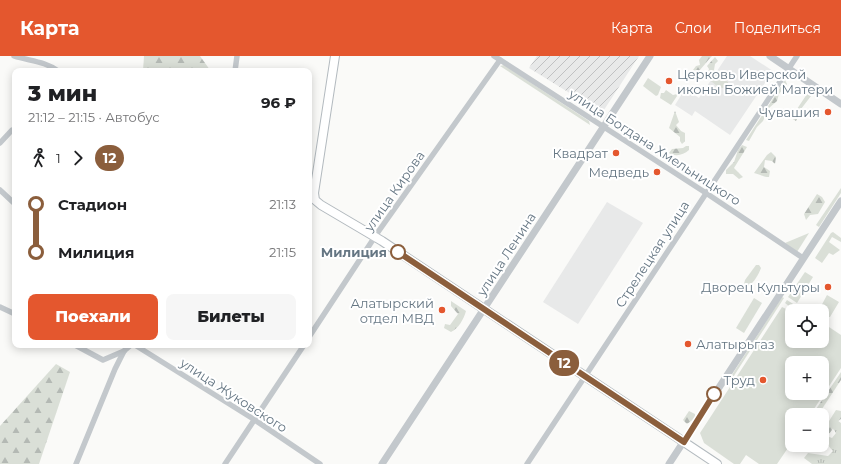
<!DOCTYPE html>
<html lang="ru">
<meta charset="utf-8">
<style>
:root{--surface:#fff;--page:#f6f6f6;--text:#202124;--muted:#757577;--accent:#e4572e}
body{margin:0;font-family:Montserrat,sans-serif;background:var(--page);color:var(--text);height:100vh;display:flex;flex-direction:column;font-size:15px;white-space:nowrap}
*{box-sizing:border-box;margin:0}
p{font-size:13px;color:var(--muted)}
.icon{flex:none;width:22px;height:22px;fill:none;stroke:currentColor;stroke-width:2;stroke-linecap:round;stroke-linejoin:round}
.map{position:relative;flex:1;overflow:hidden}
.side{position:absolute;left:12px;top:12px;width:300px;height:280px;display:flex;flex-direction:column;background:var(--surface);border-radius:8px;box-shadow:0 2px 10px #0003}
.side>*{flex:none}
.badge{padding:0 8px;border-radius:13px;font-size:14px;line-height:26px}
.fabs{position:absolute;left:785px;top:248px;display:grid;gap:8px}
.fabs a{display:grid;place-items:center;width:44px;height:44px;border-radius:8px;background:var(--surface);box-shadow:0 2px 10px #0003;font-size:20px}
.map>.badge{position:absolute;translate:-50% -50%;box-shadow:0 0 0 2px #fff}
.legs{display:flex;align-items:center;gap:6px;height:44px;padding:0 16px;font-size:13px}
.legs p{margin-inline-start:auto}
.overview{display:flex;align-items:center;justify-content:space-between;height:68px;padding:0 16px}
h1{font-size:22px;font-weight:800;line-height:30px}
.cta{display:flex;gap:8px;margin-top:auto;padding:8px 16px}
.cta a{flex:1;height:46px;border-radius:8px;background:var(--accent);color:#fff;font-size:16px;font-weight:800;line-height:46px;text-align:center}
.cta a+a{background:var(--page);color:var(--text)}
ul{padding:0 16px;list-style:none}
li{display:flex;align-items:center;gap:14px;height:48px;font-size:15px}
li i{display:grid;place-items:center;width:6px;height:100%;margin:0 5px;background:currentColor}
li i::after{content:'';width:10px;height:10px;margin:-5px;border:3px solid;border-radius:50%;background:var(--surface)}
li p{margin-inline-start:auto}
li:first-child i{background:linear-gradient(#0000 50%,currentColor 0)}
li:last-child i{background:linear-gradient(currentColor 50%,#0000 0)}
header{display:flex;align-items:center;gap:24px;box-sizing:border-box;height:56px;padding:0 20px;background:var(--accent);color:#fff}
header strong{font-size:19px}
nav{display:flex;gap:22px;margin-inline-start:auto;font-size:14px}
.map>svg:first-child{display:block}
.built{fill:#e8e9e9}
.industrial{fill:url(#industrial-furrows)}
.green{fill:#dadfd7;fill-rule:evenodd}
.forest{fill:url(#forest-firs)}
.park{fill:url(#park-tufts)}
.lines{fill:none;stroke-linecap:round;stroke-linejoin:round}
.secondary-casing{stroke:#b3babf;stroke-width:10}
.minor{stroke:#c3c8cc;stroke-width:5.5}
.tertiary{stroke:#c3c8cc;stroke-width:7}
.secondary{stroke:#fff;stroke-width:8}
.line-1-casing{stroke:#fff;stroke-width:9}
.line-1{stroke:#8b5e3c;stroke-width:6}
.poi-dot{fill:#e4572e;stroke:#fff;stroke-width:1.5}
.stop-1-dot{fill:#fff;stroke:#8b5e3c;stroke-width:2}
.labels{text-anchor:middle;stroke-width:4;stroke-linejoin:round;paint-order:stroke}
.poi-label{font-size:13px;fill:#657683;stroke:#fff;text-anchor:end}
.street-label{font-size:13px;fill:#657683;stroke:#fff}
.stop-label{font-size:13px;font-weight:bold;fill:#657683;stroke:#fff;text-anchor:end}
</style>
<header>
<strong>Карта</strong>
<nav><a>Карта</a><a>Слои</a><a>Поделиться</a></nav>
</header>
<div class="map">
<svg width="841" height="408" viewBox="0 0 841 408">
<defs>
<pattern id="industrial-furrows" width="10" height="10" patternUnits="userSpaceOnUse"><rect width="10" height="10" fill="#e8e9e9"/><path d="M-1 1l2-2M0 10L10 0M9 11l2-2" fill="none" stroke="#c0c1c2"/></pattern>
<pattern id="forest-firs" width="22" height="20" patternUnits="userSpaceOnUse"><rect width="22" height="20" fill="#dadfd7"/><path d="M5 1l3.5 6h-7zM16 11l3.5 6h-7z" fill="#b4b9b4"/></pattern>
<pattern id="park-tufts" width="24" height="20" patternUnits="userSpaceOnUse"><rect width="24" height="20" fill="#dadfd7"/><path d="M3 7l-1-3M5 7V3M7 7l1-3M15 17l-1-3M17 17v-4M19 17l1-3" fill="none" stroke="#b4b9b4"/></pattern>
</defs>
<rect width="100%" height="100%" fill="#fafaf8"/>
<g class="built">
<path d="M727,0H750L773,15L730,79L695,55L692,60L675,49L685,33L699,42Z"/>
<path d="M607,146L643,167L578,268L543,246Z"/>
</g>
<path class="industrial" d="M537,0H639L602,57L529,12Z"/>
<g class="green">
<path d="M504,9L589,65L590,69L500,10Z"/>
<path d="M648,22L661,31L658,39L656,40L643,30Z"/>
<path d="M680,33L681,34L671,49L660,42L661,37H664L666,34L673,39L677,38Z"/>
<path d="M841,132V137L819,171L816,169Z"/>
<path d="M833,176L841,182V186L832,181L829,186L840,194L833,199L829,197L822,207L815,202L831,177Z"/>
<path d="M809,177L797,196L785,187Z"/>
<path d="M756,209H759L761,212C759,218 754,226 749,230H746L744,228L745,224Z"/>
<path d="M805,216L813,221L797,247L788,241Z"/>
<path d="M827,239L839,246L830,261H827L822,258V255H819V254Z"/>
<path d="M782,241L784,242L730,326L728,325Z"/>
<path d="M754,242L762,247L744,277L736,272Z"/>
<path d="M787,244L804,255H792V285H822V271L827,274L829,271L841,279V312L810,359H792V386L777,408H759L746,399L740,408H734L704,387L700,377L782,251L786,253L789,250L785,247ZM792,307H822V337H792Z"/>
</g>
<g class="forest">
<path d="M144,0H200L210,14V15H143Z"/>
<path d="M702,0H712C709,3 701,13 699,15L693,14L696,10L700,9L699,4Z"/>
<path d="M715,1L718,5L715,8L714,14L721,19L728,26L727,30L724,32H719L709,23L707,19L709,13L707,10Z"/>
<path d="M785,24L787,28L779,38L777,45L769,52L763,65L757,71L749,85L746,84Z"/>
<path d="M807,38L811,40L801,53L796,65L791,62Z"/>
<path d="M675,55L679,66L676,69L681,75L685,77V85L682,88L680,85V81L669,72Z"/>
<path d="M742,89L747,91L734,112L743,121L739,123L733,118H726V114L734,106L738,94Z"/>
<path d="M686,90H689V94C683,99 676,101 669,97L672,93L683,92Z"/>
<path d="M771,96L776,101L775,108L772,105L765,104L764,111L770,115L769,121C763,121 759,118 754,117L767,99Z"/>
<path d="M817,138L822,141L825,146L818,158L810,159L806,164L804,158Z"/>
<path d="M451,245L466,255C464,263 458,273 451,276L444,272L445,268L450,269L458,258L451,250Z"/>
<path d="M56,308L70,316L39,408H0V370Z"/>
<path d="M841,316V324L818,359H812Z"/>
<path d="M836,354L841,355V363C836,366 833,374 828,379L824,377V373Z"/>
<path d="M689,355L695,358V362L687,368L683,364Z"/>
</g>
<path class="park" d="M834,362L841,367V408H812L804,402L808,397L828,400L833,395L822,383L824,379L832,382L836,377L830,368Z"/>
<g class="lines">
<g class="secondary-casing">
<path id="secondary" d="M335,0L314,137L315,144L321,149L382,185L717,408"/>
</g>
<g class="minor">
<path d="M14,0C29,5 45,5 58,15"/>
<path d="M494,0L706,137L803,202"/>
<path d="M235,15L237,0"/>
<path d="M0,87L12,74L15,73"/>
<path d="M0,134L15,148"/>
<path d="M0,251L15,258"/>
<path d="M309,281L378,176L500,4"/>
<path d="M75,289L103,304L124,295"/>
<path d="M135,289L255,364L320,408"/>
<path d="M76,408L115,313L124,295L131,289"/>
<path d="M225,408L304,289"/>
<path d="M527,408L797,0"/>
</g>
<g class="tertiary">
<path d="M770,0L841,48"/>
<path d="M382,408L650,0"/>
<path d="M669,408L841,145"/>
</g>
<use href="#secondary" class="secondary"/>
</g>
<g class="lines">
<g class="line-1-casing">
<path id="line-1" d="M398,196L684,386L714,338"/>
</g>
<use href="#line-1" class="line-1"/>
</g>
<g class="poi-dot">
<circle cx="669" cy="25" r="4"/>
<circle cx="828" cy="56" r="4"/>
<circle cx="616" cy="97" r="4"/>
<circle cx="657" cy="116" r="4"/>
<circle cx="828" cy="231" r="4"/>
<circle cx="442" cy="254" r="4"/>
<circle cx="688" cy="288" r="4"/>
<circle cx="763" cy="324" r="4"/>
</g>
<g class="stop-1-dot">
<circle cx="398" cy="196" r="7"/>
<circle cx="714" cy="338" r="7"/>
</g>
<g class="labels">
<g class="poi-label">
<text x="677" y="23" text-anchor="start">Церковь Иверской<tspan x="677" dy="15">иконы Божией Матери</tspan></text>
<text x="820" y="61">Чувашия</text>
<text x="608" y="102">Квадрат</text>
<text x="649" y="121">Медведь</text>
<text x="820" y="236">Дворец Культуры</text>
<text x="434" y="252">Алатырский<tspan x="434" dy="15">отдел МВД</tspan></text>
<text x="696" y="293" text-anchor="start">Алатырьгаз</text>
<text x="755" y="329">Труд</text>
</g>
<g class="street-label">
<text transform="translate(655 91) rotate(33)" y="5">улица Богдана Хмельницкого</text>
<text transform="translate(394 135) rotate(-55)" y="5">улица Кирова</text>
<text transform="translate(506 198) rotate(-57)" y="5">улица Ленина</text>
<text transform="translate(652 198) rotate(-57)" y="5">Стрелецкая улица</text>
<text transform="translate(234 339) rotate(33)" y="5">улица Жуковского</text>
</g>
<g class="stop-label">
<text x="387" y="201">Милиция</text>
</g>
</g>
</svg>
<div class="fabs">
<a><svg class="icon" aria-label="locate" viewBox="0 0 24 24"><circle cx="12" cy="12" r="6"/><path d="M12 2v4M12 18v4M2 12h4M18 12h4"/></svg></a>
<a>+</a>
<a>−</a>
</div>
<b class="badge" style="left:564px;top:307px;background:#8b5e3c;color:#fff">12</b>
<section class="side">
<div class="overview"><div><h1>3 мин</h1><p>21:12 – 21:15 · Автобус</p></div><b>96 ₽</b></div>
<div class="legs"><svg class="icon" aria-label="walk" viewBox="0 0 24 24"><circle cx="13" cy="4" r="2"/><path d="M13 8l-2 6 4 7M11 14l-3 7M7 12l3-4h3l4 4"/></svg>1<svg class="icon" aria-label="forward" viewBox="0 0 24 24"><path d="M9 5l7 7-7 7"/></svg><b class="badge" style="background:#8b5e3c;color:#fff">12</b></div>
<ul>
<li><i style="color:#8b5e3c"></i><b>Стадион</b><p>21:13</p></li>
<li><i style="color:#8b5e3c"></i><b>Милиция</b><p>21:15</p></li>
</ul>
<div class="cta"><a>Поехали</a><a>Билеты</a></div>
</section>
</div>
